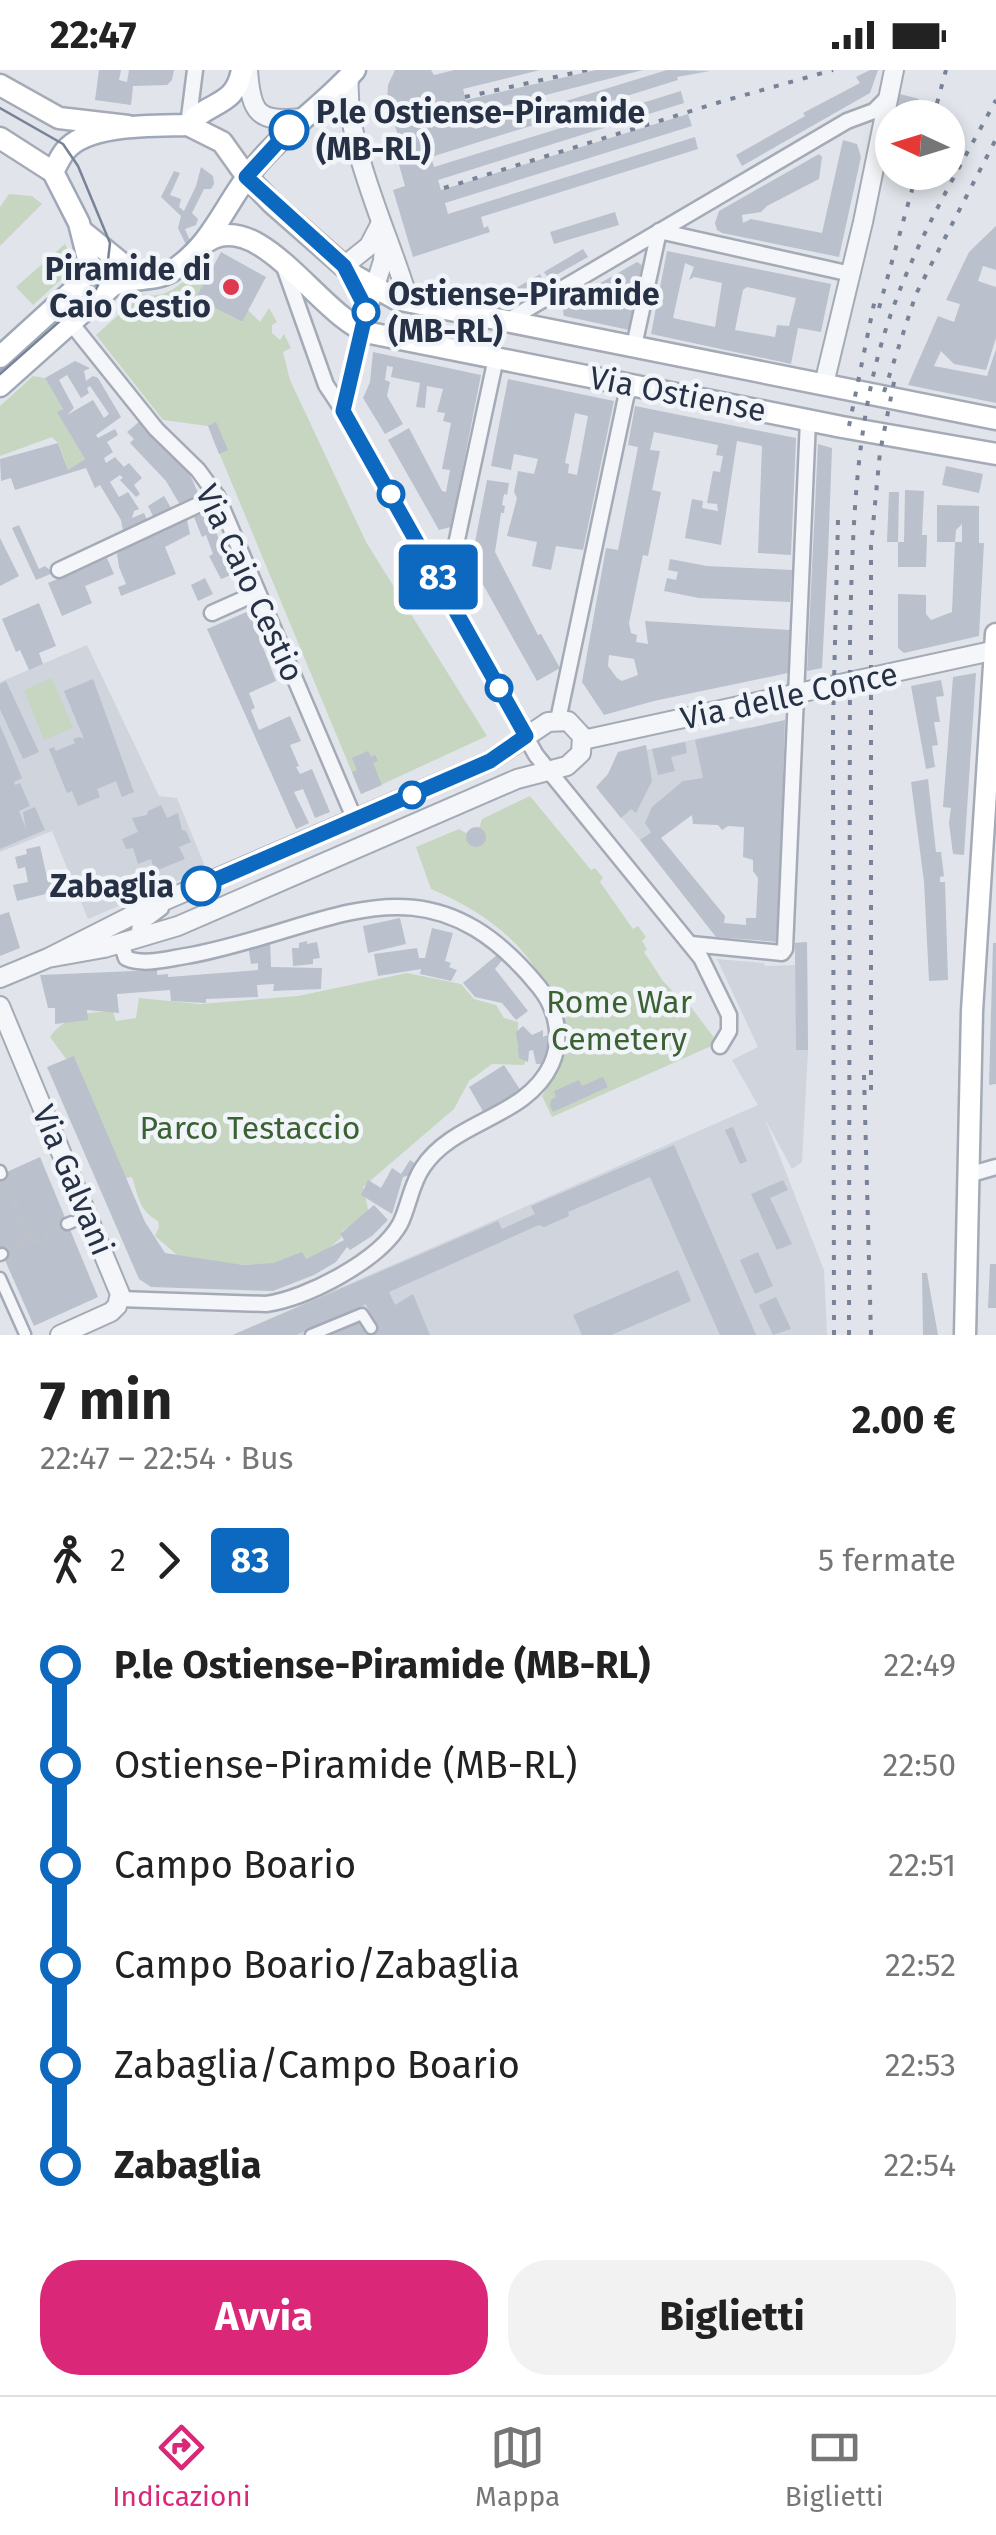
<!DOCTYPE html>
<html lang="it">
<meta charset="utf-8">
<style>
:root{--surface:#fff;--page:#f2f2f2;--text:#222;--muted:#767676;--line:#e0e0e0;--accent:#db2777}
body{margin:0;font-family:"Fira Sans",sans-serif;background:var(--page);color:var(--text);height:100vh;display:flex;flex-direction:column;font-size:38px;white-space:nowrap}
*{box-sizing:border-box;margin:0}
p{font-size:32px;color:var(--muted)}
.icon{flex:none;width:55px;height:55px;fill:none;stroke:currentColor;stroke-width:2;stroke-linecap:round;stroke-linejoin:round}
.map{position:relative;height:1265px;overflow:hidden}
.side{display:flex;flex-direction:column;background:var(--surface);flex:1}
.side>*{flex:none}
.badge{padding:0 20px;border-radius:8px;font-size:35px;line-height:65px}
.needle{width:65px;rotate:274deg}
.buttons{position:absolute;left:875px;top:30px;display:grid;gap:20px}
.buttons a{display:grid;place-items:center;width:90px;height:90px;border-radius:50%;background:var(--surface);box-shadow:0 5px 15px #0003;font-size:50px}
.map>.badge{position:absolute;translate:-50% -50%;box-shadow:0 0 0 5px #fff}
.legs{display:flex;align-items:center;gap:15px;height:110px;padding:0 40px;font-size:32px}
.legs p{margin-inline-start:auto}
.head{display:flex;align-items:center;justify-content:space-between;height:170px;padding:0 40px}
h1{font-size:55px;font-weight:700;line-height:75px}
.primary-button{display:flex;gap:20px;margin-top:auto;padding:20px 40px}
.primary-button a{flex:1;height:115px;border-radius:40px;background:var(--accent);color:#fff;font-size:40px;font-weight:700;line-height:115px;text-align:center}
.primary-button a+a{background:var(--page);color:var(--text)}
ul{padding:0 40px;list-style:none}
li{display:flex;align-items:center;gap:35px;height:100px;font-size:38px}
li i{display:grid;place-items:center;width:15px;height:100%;margin:0 12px;background:currentColor}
li i::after{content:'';width:25px;height:25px;margin:-12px;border:8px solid;border-radius:50%;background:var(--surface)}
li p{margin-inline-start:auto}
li:first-child i{background:linear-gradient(#0000 50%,currentColor 0)}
li:last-child i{background:linear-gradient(currentColor 50%,#0000 0)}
.status{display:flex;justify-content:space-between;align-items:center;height:70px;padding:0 50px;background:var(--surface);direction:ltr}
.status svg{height:28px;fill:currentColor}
.dock{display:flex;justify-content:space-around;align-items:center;height:140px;border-top:2px solid var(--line);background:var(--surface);font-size:28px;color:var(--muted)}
.dock a{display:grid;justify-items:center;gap:5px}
.dock .current{color:var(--accent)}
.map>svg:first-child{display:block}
.built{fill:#cfd4dd}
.green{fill:#c6d6c1}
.building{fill:#bac0cc;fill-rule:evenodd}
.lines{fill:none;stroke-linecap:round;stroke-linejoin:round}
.pedestrian-tunnel{stroke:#bcc1ca;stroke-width:10;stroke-dasharray:10 5;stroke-linecap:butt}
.pedestrian-casing{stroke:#a5abb6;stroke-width:15}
.minor-casing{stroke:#a5abb6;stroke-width:19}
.tertiary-casing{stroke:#a5abb6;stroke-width:22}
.secondary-casing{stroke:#a5abb6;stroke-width:25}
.primary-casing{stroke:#9fa8b8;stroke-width:25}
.pedestrian{stroke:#f4f6f9;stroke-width:10}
.minor{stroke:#f4f6f9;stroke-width:14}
.tertiary{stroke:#f4f6f9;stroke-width:18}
.secondary{stroke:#fff;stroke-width:20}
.primary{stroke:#fff;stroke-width:20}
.tram{stroke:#788397;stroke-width:2.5}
.rail{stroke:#788397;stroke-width:4;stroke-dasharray:5 10;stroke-linecap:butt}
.line-1-casing{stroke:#fff;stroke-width:22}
.line-1{stroke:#0c69bf;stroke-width:15}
.stop-1-dot{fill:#fff;stroke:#0c69bf;stroke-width:5}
.poi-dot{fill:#dd394f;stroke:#f1f4f8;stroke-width:4}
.labels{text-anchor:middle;stroke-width:9;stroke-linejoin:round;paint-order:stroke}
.stop-label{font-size:32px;font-weight:bold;fill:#273145;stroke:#f1f4f8;text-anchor:start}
.poi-label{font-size:32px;font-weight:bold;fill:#273145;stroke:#f1f4f8;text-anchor:end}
.street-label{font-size:32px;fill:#273145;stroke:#f1f4f8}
.park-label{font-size:32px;fill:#3b6233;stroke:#f1f4f8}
</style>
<div class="status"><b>22:47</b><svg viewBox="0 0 49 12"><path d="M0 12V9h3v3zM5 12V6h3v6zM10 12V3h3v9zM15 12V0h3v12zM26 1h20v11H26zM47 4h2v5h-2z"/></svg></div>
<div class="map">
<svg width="996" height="1265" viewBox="0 0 996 1265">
<rect width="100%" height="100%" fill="#e1e5eb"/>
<g class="built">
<path d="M87,575L159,726L177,728L206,799L88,849L52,761L0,782V612Z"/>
<path d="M749,657L748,703L696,727L640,770L599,721L608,711L620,686Z"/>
<path d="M807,872L808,980L802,1092L792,1099L765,1049L824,1200L827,1265H232L758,1035L732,990L758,977L717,889L764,893L765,896L795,895V873Z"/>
</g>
<g class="green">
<path d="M9,124L32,126L42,134L0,176V137Z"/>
<path d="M65,174L70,184L65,206L33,235L16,217Z"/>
<path d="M203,192L212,198L197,228L241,252L248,240L260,252L269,238L277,252L272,255V263L280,270L284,264L291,278L283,282L290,310L366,472L487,666L361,724L208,356L163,350L96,265L142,224C169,231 185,210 203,192Z"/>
<path d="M33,306L45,308L63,339L58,342L85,389L68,400L59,374L52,367L0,386V336Z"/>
<path d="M52,608L73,658L44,670L24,620Z"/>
<path d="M530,726L591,800L595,798L603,808L600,812L633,859L638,856L646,867L642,871L647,879L644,882L663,911L681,930L685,929L718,973L552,1047L542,1026C557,1003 560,987 557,961C550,889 494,846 431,819L416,777L459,759L466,763L471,759L479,758L482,749Z"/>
<path d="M407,903L461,914L474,929L496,935L504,948L518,952L517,976L527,988L524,995L492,994L469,1011L454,1039L363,1117L369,1143L342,1161L341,1168L318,1187L275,1194L232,1195L177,1185L155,1166L159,1157L158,1151C139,1141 138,1125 132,1107L124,1108L76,990L66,989L50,967C63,947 90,940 113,942L116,951L136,948L139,928L200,934L298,926Z"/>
</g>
<g class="building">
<path d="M99,0H121L119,10L127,12L129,0H174L172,10L167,15L133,16L131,35L95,30Z"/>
<path d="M395,0H431L434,5L454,0H540L463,19L466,30L596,0H643L499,37L500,42L472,48L475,59L667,0L710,1L677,7L678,10L431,87L434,97L681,21L684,33L438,110L441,120L688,44L692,56L445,133L448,144L695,67L698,79L481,147L484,158L488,156L490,162L413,187L393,120L405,116L396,84L403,82L387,30L388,15Z"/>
<path d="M870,0H878L870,23L742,96L736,85L805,46L803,43L860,13L856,7Z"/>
<path d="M900,24L919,29L915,48H893Z"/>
<path d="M843,70L857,74L861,87L839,187L722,163L717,160L715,153L719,141L819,84L822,87L819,109L767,136L761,142L742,145L743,153L751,149L822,163Z"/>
<path d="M201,97L213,106L214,114L211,119H204L192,143L198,149L196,155L185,159L192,175L188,179L178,158L181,146L161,127L174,101L180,103L170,125L181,129L179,137L184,141L196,116Z"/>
<path d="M615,142L619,155L554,174L550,162Z"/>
<path d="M996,156V200L983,196L978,211L996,217V268L986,300L954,294L941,281L934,296L987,306L996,279V333L908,315L938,246L954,252L960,234L946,230L969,182Z"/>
<path d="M583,179L588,187L549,209L544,202Z"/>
<path d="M667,181L831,214L821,262L798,258L791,294L651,264ZM685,193L694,197L689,210L694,207L722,213L715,257L673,248ZM747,217L796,228L789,256L777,255L775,267L735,260L743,220Z"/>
<path d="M221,182L266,207L242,252L196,228Z"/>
<path d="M637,192L642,195L629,260L564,246L562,235Z"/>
<path d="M540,204L544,212L515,228L511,221Z"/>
<path d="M373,282L481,305L451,457L439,460L388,370L409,358L442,421L446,422L450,400L442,399L451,353L443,351L445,343L437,342L443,319L427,316L425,338L416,337L420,313L391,307L393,297L387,296L385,310L390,312L387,326L403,354L385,364L363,328L370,312Z"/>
<path d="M75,291L90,298L84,301L86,311L93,306L98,308L121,347L96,365L98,368L115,359L118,365L107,372L113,382L104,388L106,393L115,387L124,397L129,393L142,408L134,415L140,424L136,427L120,410L123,408L120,405L110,412L119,427L128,422L139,439L134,441L132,448L144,443L147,450L129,461L128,459L123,461L121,450L100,415L95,418L86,398L15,420L11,408L1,411L0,389L58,373L68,400L85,389L57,342L63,339L45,308ZM67,305L81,328L89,323L87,318L90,316L109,344L104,348L93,330L67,345L74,338L59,310Z"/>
<path d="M508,309L614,331L583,480L556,476L551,500L532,496L537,472L507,466L517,428L514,422L518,401L534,404L538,389L514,384L511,400L491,396ZM575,343L588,346L577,405L568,403L569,394L565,393Z"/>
<path d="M635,336L796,368L791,485L758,483L762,376L737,371L721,475L685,468L692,429L703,431L702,438L718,441L717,434L707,433L713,401L720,402L723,386L716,385L718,375L654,362L650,380L660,381L652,420L661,422L648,486L643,485L629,553L631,563L637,565L636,572L648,574L645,551L790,560L788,603L654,631L604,645L582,612L606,478L618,480L638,377L628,375ZM609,585L634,589L638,605L622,611L617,608L608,596Z"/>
<path d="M140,351L187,398L199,425L179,433L166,411L130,373L134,369L127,362Z"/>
<path d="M216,352L228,380L219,384L208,356Z"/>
<path d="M818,374L832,378L828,484L822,598L807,601Z"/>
<path d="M946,396L983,404L979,423L942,415Z"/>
<path d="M487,410L509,413L507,425L504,424L502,435L505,436L504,443H501L495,482L538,565L541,564L560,598L537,611L471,493Z"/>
<path d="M905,420L924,421L922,465H927L926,497H898V472H904Z"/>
<path d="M889,422H899L898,472H887Z"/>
<path d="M164,426L171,438L154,448L148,436Z"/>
<path d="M937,435L979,436V473H984L979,566L904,583L898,578V524L926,525V544L931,550L952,542L955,472H962V454L956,460L955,472H937Z"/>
<path d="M209,441L231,505L221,509L209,486L213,484L206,465L202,467L194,447Z"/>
<path d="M187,450L190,464L165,477L176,504L121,526L118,517L126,514L119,497L117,484L122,479L121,476L131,472L132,475L152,462Z"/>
<path d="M19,455L39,499L45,496L53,503L36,510L12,458Z"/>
<path d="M0,468L19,506L0,516Z"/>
<path d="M107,488L114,504L85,516L92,533L62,546L48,513Z"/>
<path d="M670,489L707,496L792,500L790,532L699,528L664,521L667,508L676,510L678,502L668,500Z"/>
<path d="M205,508L213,524L198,531L191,515Z"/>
<path d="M39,533L56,576L39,583L43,594L29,600L20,580L16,582L2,549Z"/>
<path d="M249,541L276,611L249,623L255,638L251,640L259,660L290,646L301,671L290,675L299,696L296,697L300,704L312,699L330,742L315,748L303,719L294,722L309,753L296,759L207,559Z"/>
<path d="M976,603L964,785L953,784L949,753L951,738L943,737L953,607Z"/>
<path d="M93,609L134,722L122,727L116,711L97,719L100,727L78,736L72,721L67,723L49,679L54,677L56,681L75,673L73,669L79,667L84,669L64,621Z"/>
<path d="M941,610L944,626L936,627L940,652H934L938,675L932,676L935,697L926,699L911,616Z"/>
<path d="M6,611L39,682L23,689L0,639V614Z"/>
<path d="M785,650L778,872L716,867L640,770L651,762L645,753L652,737L683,711L703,708L695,670ZM692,745L693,754L718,755L722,760L728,756L744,757L743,787L753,790V801L758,808L756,848H746V855L724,853L725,846L661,768Z"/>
<path d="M0,655L22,708L14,712L15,715L20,713L30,736L19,741L26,759L23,742L35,737L45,760L0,779Z"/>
<path d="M685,672L687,683L671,687L675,701L658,705L652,679Z"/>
<path d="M646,675L652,711L636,743L631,739L621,748L596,717L608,704L618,682Z"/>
<path d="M368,681L371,687L375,685L378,691L373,693L382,715L361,724L352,702L357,700L352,688Z"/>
<path d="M928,709L936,782H941L944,806L940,807V812H945L948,910L929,911L924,812L911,712Z"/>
<path d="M161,735L167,748L178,743L182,760L186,761L191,772L179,777L185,789L155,801L151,789L138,794L133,778L126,779L122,769L138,762L132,748L147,745L148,741Z"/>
<circle cx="476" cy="767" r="10"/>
<path d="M40,776L48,812L59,809L62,820L17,831L13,815L28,812L25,797L18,799L15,787L27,784L26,779Z"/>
<path d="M9,842L20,878L0,886V845Z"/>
<path d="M400,848L406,874L368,883L363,856Z"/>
<path d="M432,858L453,863L445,891L451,893L449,897L457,900L451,911L420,904L421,899L378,906L374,884L417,878L419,888H425Z"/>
<path d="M270,869L271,897L322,898L321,919L273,921L274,914L257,915L258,927L206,929V933L171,931L170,920L117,924L119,943L87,940L88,950L55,954V938H48L40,905L157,900V905L168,904V907L258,900V893L251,894L248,875Z"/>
<path d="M307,871V874L317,872L320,888L313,889V894L293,896L292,878H299V873Z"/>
<path d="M807,872L808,980H796L795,873Z"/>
<path d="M993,873H996V1014L989,1015Z"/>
<path d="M497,885L503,889L495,899L528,941L516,950L502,933L475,927L463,913Z"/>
<path d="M523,956L532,965L543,960V967L548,965L551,976L547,977V988L544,994H536L533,980L529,981L528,992L519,988L516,962Z"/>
<path d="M74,986L145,1152L165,1183L243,1195L273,1193L302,1182L306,1189L344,1170L340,1164L374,1135L388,1150L372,1166L350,1180L347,1177L336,1192L314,1205L273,1221L151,1217L139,1209L47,997Z"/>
<path d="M504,995L521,1021L484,1043L469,1017Z"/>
<path d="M603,1007L608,1017L553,1042L550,1035L551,1030L556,1027L554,1021L579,1010L582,1016Z"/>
<path d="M733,1057L747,1091L740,1094L725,1060Z"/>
<path d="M674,1075L756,1265H720L650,1107L568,1142L569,1146L544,1157L539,1155L389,1222L395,1235L413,1224L430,1265H321L360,1249L367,1260L376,1256L366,1234L296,1265H233L498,1151L502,1159L535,1144L531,1136Z"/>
<path d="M40,1087L98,1227L34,1256L0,1179V1105Z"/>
<path d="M410,1090L416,1094L410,1105L403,1107L392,1144L361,1125L368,1110L381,1118L392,1098L401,1104Z"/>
<path d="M783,1110L788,1120L770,1128L792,1174L777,1180L751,1124Z"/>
<path d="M758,1182L773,1216L755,1224L740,1190Z"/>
<path d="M990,1194H996V1238H988Z"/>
<path d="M678,1200L691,1231L611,1265H582L573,1245Z"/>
<path d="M922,1203H927L938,1265H923Z"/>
<path d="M776,1227L791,1259L773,1265L759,1235Z"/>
</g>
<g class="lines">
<g class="pedestrian-tunnel">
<path d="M1,1104L30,1171"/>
<path d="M2,1184L67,1154"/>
</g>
<g class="pedestrian-casing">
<g id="pedestrian">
<path d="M0,1101L1,1104"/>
<path d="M67,1154L72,1152"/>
<path d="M0,1185L2,1184"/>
<path d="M0,1208L25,1264"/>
<path d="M311,1265L362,1244L371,1258"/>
</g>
</g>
<g class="minor-casing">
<g id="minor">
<path d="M188,55L195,0"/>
<path d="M283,194L326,315L352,354L536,685L701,888L729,945V961L720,976"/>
<path d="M507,251L847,51L874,41L888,27"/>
<path d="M71,253L156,359L198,400L217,426L355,750"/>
<path d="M634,276L659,161L851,204"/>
<path d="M343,341L361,260"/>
<path d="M59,500L217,426"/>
<path d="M446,521L496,288"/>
<path d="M212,543L257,523"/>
<path d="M558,650L629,313"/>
<path d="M138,869L140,854L161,838"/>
<path d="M691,874L782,883L785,879L808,350"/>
<path d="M968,1105L996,1097"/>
<path d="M120,1229L266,1234C307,1228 379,1191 400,1154C409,1136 411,1114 423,1097C454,1050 526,1048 551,995C563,969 557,939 539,917C423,774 328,861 186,886C167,889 143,896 126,888L121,873"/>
</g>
</g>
<g class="tertiary-casing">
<g id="tertiary">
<path d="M248,0C251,43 257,53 303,48"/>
<path d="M349,7C344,76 390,165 409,232"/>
<path d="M344,196L369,176L381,153"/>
<path d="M361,260L383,191L384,173"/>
<path d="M824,314L863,152L894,0"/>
<path d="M583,670L996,580"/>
<path d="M0,908L48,888L145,839L490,691L548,652L568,651L582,666L581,683L567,696L517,709L178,856L104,878L48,888"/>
<path d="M0,936L120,1224L117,1236L111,1242L60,1265"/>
</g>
</g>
<g class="secondary-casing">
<g id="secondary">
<path d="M0,15L59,48L128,56"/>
<path d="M188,55L222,72L247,107L272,133L355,206L396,229L996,349"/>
<path d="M0,68L53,102"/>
<path d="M82,161L141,209"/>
<path d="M208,171C261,138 322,249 370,263L842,357L996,384"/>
<path d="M965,1265L972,941L996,564"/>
</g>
</g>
<g class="primary-casing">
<g id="primary">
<path d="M0,287L76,218L90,197L79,153L53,102C57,95 60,87 65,81C87,53 155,56 188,55C209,30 235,38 242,0"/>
<path d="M0,316L112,216C131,206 154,212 172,201C216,172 226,129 259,92C288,58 326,33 355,0"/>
</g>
</g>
<use href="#pedestrian" class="pedestrian"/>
<use href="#minor" class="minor"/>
<use href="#tertiary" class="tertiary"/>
<use href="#secondary" class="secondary"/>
<use href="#primary" class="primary"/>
<path class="tram" d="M0,38L63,74L78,96L110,173L107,199L96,219L0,304"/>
<g class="rail">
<path d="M465,27L587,0"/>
<path d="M933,48L946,0"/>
<path d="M444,118L720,32L833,0"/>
<path d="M879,238L917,102"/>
<path d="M884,322L916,224L996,69"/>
<path d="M849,356L876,224"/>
<path d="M864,1005L871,1265"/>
<path d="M871,1020V476L880,382L895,307"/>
<path d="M834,1265L833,653L838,450"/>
<path d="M849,1265L850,564C853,450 855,337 896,230C922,160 961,95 996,30"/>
</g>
</g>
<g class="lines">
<g class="line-1-casing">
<path id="line-1" d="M201,816L490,691L526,666L343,341L366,242L362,231L344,196L246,107L289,60"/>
</g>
<use href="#line-1" class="line-1"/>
</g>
<g class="stop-1-dot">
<circle cx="289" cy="60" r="18"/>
<circle cx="366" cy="242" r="12"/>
<circle cx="391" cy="424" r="12"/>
<circle cx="499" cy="618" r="12"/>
<circle cx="412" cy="725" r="12"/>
<circle cx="201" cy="816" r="18"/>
</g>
<circle class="poi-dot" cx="231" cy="217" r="10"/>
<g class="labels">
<g class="stop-label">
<text x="316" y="53">P.le Ostiense-Piramide<tspan x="316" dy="37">(MB-RL)</tspan></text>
<text x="388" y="235">Ostiense-Piramide<tspan x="388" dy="37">(MB-RL)</tspan></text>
<text x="174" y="827" text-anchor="end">Zabaglia</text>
</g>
<g class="poi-label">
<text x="211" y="210">Piramide di<tspan x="211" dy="37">Caio Cestio</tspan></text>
</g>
<g class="street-label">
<text transform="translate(678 324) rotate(11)" y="11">Via Ostiense</text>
<text transform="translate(250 513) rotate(65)" y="11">Via Caio Cestio</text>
<text transform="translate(789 626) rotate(-12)" y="11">Via delle Conce</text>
<text transform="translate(73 1110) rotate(67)" y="11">Via Galvani</text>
</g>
<g class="park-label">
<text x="619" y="943">Rome War<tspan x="619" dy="37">Cemetery</tspan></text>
<text x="250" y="1069">Parco Testaccio</text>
</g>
</g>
</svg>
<div class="buttons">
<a><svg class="needle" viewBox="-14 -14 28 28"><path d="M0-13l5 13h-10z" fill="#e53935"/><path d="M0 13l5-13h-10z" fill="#767676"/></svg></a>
</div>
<b class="badge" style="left:438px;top:507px;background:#0c69bf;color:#fff">83</b>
</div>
<section class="side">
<div class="head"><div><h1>7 min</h1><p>22:47 – 22:54 · Bus</p></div><b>2.00 €</b></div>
<div class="legs"><svg class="icon" aria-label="walk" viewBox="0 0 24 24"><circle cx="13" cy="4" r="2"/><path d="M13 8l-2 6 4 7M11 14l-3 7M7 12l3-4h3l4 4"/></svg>2<svg class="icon" aria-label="forward" viewBox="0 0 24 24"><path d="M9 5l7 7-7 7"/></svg><b class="badge" style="background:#0c69bf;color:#fff">83</b><p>5 fermate</p></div>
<ul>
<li><i style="color:#0c69bf"></i><b>P.le Ostiense-Piramide (MB-RL)</b><p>22:49</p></li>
<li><i style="color:#0c69bf"></i><span>Ostiense-Piramide (MB-RL)</span><p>22:50</p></li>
<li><i style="color:#0c69bf"></i><span>Campo Boario</span><p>22:51</p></li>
<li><i style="color:#0c69bf"></i><span>Campo Boario/Zabaglia</span><p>22:52</p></li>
<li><i style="color:#0c69bf"></i><span>Zabaglia/Campo Boario</span><p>22:53</p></li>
<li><i style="color:#0c69bf"></i><b>Zabaglia</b><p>22:54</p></li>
</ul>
<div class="primary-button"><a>Avvia</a><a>Biglietti</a></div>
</section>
<nav class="dock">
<a class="current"><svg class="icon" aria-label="directions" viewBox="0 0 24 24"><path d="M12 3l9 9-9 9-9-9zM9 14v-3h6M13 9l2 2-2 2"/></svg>Indicazioni</a>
<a><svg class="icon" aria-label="map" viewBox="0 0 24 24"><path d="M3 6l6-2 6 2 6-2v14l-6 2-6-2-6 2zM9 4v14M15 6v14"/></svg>Mappa</a>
<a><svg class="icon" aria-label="tickets" viewBox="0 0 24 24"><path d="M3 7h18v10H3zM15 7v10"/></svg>Biglietti</a>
</nav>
